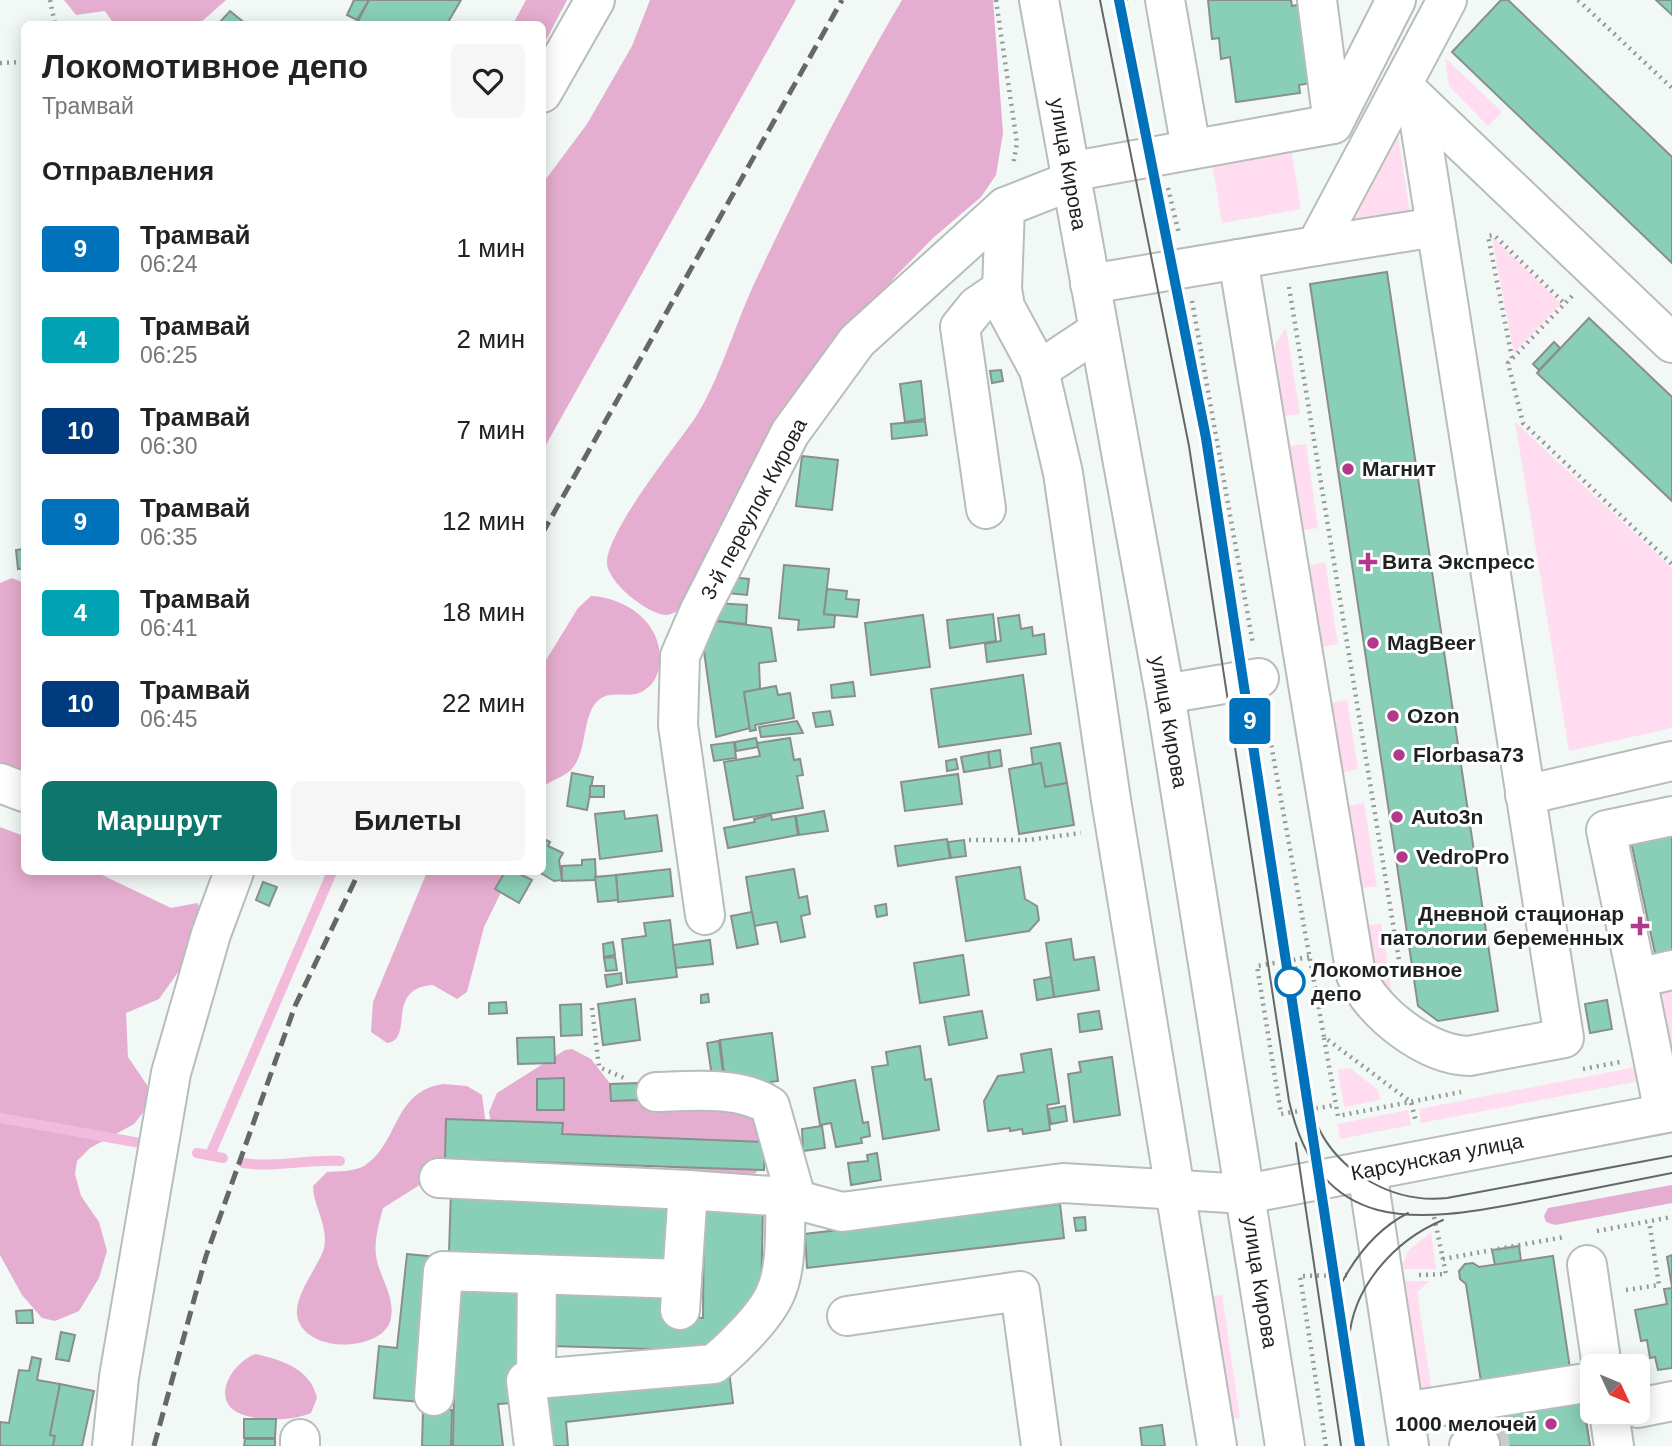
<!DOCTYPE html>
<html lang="ru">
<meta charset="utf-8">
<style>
:root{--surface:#fff;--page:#f6f6f6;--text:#222;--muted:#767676;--accent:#0f766e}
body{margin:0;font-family:Arial,sans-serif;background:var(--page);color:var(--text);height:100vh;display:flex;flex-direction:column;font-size:26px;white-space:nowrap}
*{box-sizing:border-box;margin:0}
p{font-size:23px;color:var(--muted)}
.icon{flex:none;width:38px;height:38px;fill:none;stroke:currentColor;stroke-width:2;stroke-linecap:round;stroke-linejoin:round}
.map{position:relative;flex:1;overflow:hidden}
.details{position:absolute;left:21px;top:21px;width:525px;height:854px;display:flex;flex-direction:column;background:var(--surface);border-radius:10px;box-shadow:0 4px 18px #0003}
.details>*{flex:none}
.badge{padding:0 14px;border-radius:5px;font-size:24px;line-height:46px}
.needle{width:46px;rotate:134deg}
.tools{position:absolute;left:1580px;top:1354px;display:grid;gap:14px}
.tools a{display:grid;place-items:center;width:70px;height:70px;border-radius:10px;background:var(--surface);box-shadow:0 4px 18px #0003;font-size:35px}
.map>.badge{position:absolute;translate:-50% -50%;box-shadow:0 0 0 4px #fff}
h2{padding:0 21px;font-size:26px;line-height:63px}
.round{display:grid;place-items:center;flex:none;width:74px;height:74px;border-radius:10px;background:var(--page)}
.headline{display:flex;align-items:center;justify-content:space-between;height:119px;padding:0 21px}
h1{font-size:33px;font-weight:600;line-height:52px}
.button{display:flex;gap:14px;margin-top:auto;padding:14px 21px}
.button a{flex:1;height:80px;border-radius:10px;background:var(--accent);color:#fff;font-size:28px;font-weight:600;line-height:80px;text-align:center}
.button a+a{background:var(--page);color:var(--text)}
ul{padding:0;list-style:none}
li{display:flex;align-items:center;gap:21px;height:91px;padding:0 21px}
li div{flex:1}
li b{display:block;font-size:26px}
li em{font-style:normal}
li .badge{min-width:77px;font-weight:700;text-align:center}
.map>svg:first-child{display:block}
.green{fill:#ffdcf0}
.forest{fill:#e5adcf}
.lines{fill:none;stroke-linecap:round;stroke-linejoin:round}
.stream{stroke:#f2badb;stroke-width:10}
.building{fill:#89cfb8;stroke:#898f8d;stroke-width:2}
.minor-tunnel{stroke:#c7cdca;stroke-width:38;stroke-dasharray:38 19;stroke-linecap:butt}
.minor-casing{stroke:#b7bdbb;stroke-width:42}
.major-casing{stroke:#b7bdbb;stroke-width:42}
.path{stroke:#959a98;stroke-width:4.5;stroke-dasharray:2 5;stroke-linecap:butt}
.minor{stroke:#fff;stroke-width:38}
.major{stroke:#fff;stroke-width:38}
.tram{stroke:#656867;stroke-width:2}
.rail{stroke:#656867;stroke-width:5;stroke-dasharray:14 7;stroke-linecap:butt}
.line-casing{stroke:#fff;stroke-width:16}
.line{stroke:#0072bc;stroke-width:10}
.poi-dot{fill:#b2398c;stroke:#fff;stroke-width:2.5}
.stop-dot{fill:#fff;stroke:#0072bc;stroke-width:3.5}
.labels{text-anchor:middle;stroke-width:6;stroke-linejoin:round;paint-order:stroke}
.street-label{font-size:21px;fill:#1f2120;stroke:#fff}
.poi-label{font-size:21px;font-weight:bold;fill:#1f2120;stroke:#fff;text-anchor:start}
.stop-label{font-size:21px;font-weight:bold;fill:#1f2120;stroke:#fff;text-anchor:start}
</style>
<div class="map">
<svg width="1672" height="1446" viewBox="0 0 1672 1446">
<rect width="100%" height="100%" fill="#f1f8f5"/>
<g class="green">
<path d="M1445,58L1502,112L1488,126L1449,86Z"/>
<path d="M1396,123L1410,213L1346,223Z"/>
<path d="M1291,148L1301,209L1222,223L1212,161Z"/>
<path d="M1493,237L1561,304L1514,353L1492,238Z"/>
<path d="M1286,328L1300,414L1284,416L1275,351V344Z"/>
<path d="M1515,422L1672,568V728L1569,751Z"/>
<path d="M1306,444L1318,528L1303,530L1290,446Z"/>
<path d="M1325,562L1338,644L1322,647L1310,565Z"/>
<path d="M1347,700L1358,769L1343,772L1331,703Z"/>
<path d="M1364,803L1377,886L1361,888L1348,806Z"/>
<path d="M1381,923L1394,1005L1376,979L1365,926Z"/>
<path d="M1672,977V1047L1661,1050L1648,982Z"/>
<path d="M1642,1066L1645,1080L1421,1123L1419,1109Z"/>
<path d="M1350,1068L1378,1090L1380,1100L1344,1107L1338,1070Z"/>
<path d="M1408,1110L1411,1125L1340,1139L1338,1124Z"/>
<path d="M1431,1232L1436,1269H1400L1409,1250Z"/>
<path d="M1400,1281H1430L1417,1292L1433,1400L1416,1402Z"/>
<path d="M1222,1295L1240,1418L1226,1420L1207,1297Z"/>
</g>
<g class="forest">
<path d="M64,0H226L199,24H114L105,11L76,15Z"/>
<path d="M526,0H567L543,46L542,24H513Z"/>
<path d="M650,0H796L543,450V183L587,124L632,46Z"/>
<path d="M902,0H993L1003,133L996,175L981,197L933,238L894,278L681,609C677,611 671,615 666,615C647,614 606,581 607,562C608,530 675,447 695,418C718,384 736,322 755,282C800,186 848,91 902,0Z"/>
<path d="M12,578L24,583V772L0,767V583Z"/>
<path d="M591,596C627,598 662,623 660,662C659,672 655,683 646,689C632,701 614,689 600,699C583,711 587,745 576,763C567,778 555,777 543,787V665L578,608Z"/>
<path d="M0,827L24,836V872H96L171,908L197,903L208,919L196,947L159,999L126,1013L128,1057L147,1085L149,1105L134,1124L90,1148L77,1161L75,1174L81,1196L99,1222L107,1251L99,1278L79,1311L55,1321L42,1318L22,1295L0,1255Z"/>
<path d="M427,872H511L484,927L467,992L457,999L433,985C384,988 415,1040 387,1043L371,1032L373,1002Z"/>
<path d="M572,1049L591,1059L615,1090L746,1099L772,1140L765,1165L753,1175H740L585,1159L491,1123L489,1112L497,1093L565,1050Z"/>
<path d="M444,1084L467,1086L482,1095L486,1126L466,1156L383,1208C379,1224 374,1240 376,1256C379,1276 395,1296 391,1318C386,1350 313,1355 299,1322C289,1300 318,1269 324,1248C329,1226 313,1206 313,1186L327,1172C339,1171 353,1172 364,1166C400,1143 392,1091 444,1084Z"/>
<path d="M1672,1185V1203L1555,1225L1546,1222L1544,1216L1548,1208Z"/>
<path d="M256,1354C282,1360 311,1369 317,1398L311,1413C292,1421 261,1422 241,1414C208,1401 233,1361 256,1354Z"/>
</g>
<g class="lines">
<g class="stream">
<path d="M0,1118L140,1143"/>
<path d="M197,1153L223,1158"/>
<path d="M210,1155L332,872"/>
<path d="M243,1163C276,1168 307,1159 340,1161"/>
</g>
</g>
<g class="building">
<path d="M354,0H369L357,20L347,15Z"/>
<path d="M369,0H461L447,24H364L358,21Z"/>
<path d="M1208,0H1291L1292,6L1307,3L1310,83L1299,85L1300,93L1236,102L1230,57L1221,59L1219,38L1212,39Z"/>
<path d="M1501,0H1508L1672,157V263L1452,52Z"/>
<path d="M1656,0H1672V15Z"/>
<path d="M230,11L246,24H218Z"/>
<path d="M1387,272L1498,1011L1438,1021L1418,1006L1310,284Z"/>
<path d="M1589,318L1672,397V501L1537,373Z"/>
<path d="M1554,342L1560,348L1539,370L1533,364Z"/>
<path d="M1001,370L1003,381L992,383L990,371Z"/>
<path d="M921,381L925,419L905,422L900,384Z"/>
<path d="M925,421L927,435L892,439L891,424Z"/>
<path d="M802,456L838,460L832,510L796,506Z"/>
<path d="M24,549V568L18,569L16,550Z"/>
<path d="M784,565L829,569L824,614L835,615L834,627L798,630L799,620L779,618Z"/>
<path d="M730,577L749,579L747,595L728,593Z"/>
<path d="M827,589L847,591L846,599L859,600L857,617L824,614Z"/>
<path d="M714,603L747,605L746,624L708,620Z"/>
<path d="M993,614L996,641L950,648L947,620Z"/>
<path d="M923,615L930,667L871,675L865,623Z"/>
<path d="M1019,615L1021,629L1032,627L1033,636L1044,634L1046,654L987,662L985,644L1001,641L998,618Z"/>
<path d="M708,620L771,628L776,661L759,663L760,689L744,692L750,728L716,737L702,637Z"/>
<path d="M1023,675L1031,734L939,747L931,689Z"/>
<path d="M853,682L855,696L832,698L831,685Z"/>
<path d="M776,686L778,695L790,693L794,718L755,725L756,730L750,731L744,692Z"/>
<path d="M830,711L833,725L816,727L813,713Z"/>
<path d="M797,721L803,733L761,737L759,727Z"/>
<path d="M756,738L758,747L736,751L735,742Z"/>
<path d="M790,738L794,760L800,759L803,775L797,776L803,808L734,820L724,762L760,756L757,743Z"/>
<path d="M734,742L736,758L714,761L711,745Z"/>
<path d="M1060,743L1067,783L1045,787L1041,763L1033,765L1031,748Z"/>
<path d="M1000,750L1002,766L990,768L988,752Z"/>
<path d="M988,752L990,768L964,772L961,757Z"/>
<path d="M956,759L958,769L947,771L946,761Z"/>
<path d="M1041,763L1045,787L1067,783L1074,825L1019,834L1009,769Z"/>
<path d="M572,773L593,777L587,810L567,806Z"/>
<path d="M958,774L962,804L905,811L901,782Z"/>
<rect x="590" y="786" width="14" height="11"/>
<path d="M624,811L625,819L657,815L662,851L600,859L595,814Z"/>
<path d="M824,811L828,831L799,835L796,816Z"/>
<path d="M771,815L772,820L795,816L798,835L728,848L724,828L755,822L754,819Z"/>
<path d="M1672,835V955L1656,958L1630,837Z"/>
<path d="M544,839L550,842L548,846L563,853L559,860L562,880L554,881L539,872H542Z"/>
<path d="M947,839L950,858L898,866L895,846Z"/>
<path d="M964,840L966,856L951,858L948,842Z"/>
<path d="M595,859L596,880L562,881V866L582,865V860Z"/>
<path d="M1020,867L1025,899L1037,906L1039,920L1029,931L966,941L956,877Z"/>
<path d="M670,869L673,896L618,902L616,875Z"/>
<path d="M794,869L799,898L807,896L810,914L801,916L805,937L781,942L777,922L754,926L746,877Z"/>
<path d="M505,872H516L532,880L519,903L495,889Z"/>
<path d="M616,875L618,900L598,902L595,877Z"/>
<path d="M263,882L277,887L269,906L256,900Z"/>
<path d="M886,904L887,915L877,917L875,906Z"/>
<path d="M752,912L758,944L737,948L731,916Z"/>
<path d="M670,920L677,977L627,983L622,939L646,936L644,923Z"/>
<path d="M1071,939L1074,960L1094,957L1099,990L1054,997L1046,943Z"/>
<path d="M710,940L713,964L676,968L673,945Z"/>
<path d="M613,942L615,955L604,957L603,944Z"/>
<path d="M963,955L969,995L920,1003L914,963Z"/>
<path d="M615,957L617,970L606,971L604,958Z"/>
<path d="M621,973L622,984L607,987L605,975Z"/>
<path d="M1051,977L1054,997L1037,1000L1034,980Z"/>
<path d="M708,994L709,1002L701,1003V995Z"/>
<path d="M635,999L640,1040L603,1045L598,1004Z"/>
<path d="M1607,1000L1612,1029L1590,1033L1585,1004Z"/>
<path d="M506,1002L507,1013L489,1014V1003Z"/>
<path d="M581,1004L582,1035L561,1036L560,1005Z"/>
<path d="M982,1011L987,1038L949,1045L944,1017Z"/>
<path d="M1099,1011L1102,1029L1080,1032L1078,1014Z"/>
<path d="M772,1033L778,1081L750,1085L725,1082L720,1040Z"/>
<path d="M554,1037L555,1063L518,1064L517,1038Z"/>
<path d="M719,1041L724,1081L713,1083L707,1043Z"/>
<path d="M920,1046L925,1080L931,1079L939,1130L883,1139L872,1067L888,1065L886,1052Z"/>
<path d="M1051,1049L1059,1103L1047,1105L1050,1130L1023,1134L1022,1129L1010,1131V1128L988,1131L984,1101L998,1076L1024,1072L1021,1054Z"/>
<path d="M1112,1057L1120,1115L1074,1122L1068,1074L1081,1072L1079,1062Z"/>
<path d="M564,1078V1110H537V1079Z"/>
<path d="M855,1080L863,1123L868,1122L870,1136L861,1138L862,1143L836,1147L831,1123L820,1125L814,1088Z"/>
<path d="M638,1083L639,1100L611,1101L610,1084Z"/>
<path d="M1065,1106L1067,1121L1051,1124L1048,1109Z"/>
<path d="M446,1119L563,1123L562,1134L765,1142L764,1170L445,1159Z"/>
<path d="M822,1126L825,1148L803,1151L802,1129Z"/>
<path d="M877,1153L881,1180L851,1185L848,1163L868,1161L867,1155Z"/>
<path d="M451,1191L674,1199L671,1260L449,1252Z"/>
<path d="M704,1202L763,1205L761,1301L721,1351L551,1346L553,1285L670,1288L678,1317L703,1318Z"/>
<path d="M1060,1204L1064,1238L807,1268L805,1234Z"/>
<path d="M1085,1217L1086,1230L1076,1231L1074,1218Z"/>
<path d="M1519,1246L1521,1261L1495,1265L1492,1250Z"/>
<path d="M407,1254L437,1257L421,1402L374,1398L379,1346L397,1348Z"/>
<path d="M1672,1255V1287L1667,1257Z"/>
<path d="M1553,1256L1571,1375L1482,1388L1466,1284L1460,1279L1459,1271L1465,1264L1473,1263L1479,1267Z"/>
<path d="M456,1284L524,1288L523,1365H516L513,1403L498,1404L503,1446H453Z"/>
<path d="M1672,1288V1368L1658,1370L1655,1357L1650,1358L1647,1340L1641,1341L1635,1310L1667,1304L1664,1289Z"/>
<path d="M32,1310L33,1323H17L16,1311Z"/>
<path d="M61,1332L75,1335L69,1361L56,1359Z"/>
<path d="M32,1357L41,1359L37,1380L60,1384L50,1435L55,1436L53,1446H0V1422L9,1423L19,1370L29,1371Z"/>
<path d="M729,1371L733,1403L566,1422L568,1446H540L534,1393Z"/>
<path d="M60,1384L94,1391L82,1446H53L55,1436L50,1435Z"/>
<path d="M1583,1402L1590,1446H1535L1530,1410Z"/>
<path d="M1583,1402L1590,1446H1481L1476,1418Z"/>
<path d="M423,1409L452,1410L451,1446H422Z"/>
<path d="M244,1419H276L275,1438H244Z"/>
<path d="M1162,1425L1165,1446H1142L1140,1428Z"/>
<path d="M245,1439H275V1446H244Z"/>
</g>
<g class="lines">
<path class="minor-tunnel" d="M1480,1444L1509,1440"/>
<g class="minor-casing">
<g id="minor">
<path d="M1165,0L1191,149"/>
<path d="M542,93L595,0"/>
<path d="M1410,93L1672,343"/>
<path d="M1333,124L1396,0"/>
<path d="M1069,172L1333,124L1317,0"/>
<path d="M1005,207L1002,289L1005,307L1039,370L1063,473L1111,800L1217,1446"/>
<path d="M1316,246L1436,227"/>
<path d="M1238,259L1356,975C1372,1013 1427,1055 1469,1056L1564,1038L1416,99"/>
<path d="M1090,284L1316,246L1447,0"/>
<path d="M1039,370L1098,331"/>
<path d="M986,509L960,327L977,306L1002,289"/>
<path d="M1165,694L1259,678"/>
<path d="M0,783L24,792"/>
<path d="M1525,795L1672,761"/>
<path d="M1672,816L1606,830L1637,978L1672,970"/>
<path d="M705,915L678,725L680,656L699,612L790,433L857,341L1005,207L1071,181"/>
<path d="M1637,978L1664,1113"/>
<path d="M656,1092C692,1091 741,1086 770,1106L796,1198"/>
<path d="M1367,1171L1409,1446"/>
<path d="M439,1178L688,1190"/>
<path d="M1587,1265L1602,1367"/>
<path d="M537,1274L536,1379L714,1364C733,1348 765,1317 775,1294C788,1266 784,1227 786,1197"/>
<path d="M680,1310L688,1190L786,1197L842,1212L1063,1183L1246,1194L1672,1112"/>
<path d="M847,1316L1020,1291L1041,1446"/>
<path d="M434,1396L443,1271L682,1279"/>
<path d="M1638,1408L1672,1401"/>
<path d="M1404,1412L1592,1382"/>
<path d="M1614,1412L1609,1413L1614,1446"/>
<path d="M300,1439V1446"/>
<path d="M112,1446L119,1377L171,1073L211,934L234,872"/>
<path d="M534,1446L526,1381L536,1379"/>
<path d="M1469,1446L1480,1444"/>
</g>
</g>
<g class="major-casing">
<path id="major" d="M1039,0L1165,694L1285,1446"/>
</g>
<g class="path">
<path d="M50,0L55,24"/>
<path d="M996,0L1017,143L1013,165"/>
<path d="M1125,0L1138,67"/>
<path d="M1578,0L1672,88"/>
<path d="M0,63L24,62"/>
<path d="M1168,188L1179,234"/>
<path d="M1289,287L1402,979"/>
<path d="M1572,296L1508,363L1523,423L1672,564"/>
<path d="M1192,301L1253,644"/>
<path d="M1512,358L1488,236L1494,235L1565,304"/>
<path d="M1265,711L1324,1037L1411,1102L1416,1122"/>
<path d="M969,840H1028L1081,833"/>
<path d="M1309,957L1257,966L1281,1114L1336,1105"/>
<path d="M1293,960L1296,970"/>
<path d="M592,1008L599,1067L624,1078"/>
<path d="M1324,1038L1338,1116L1461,1092"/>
<path d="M1583,1069L1620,1062"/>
<path d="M1434,1217L1443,1259"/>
<path d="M1597,1231L1672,1217"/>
<path d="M1419,1275L1446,1274L1443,1259L1564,1237"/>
<path d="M1626,1290L1659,1285L1649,1221"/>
<path d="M1326,1446L1300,1276L1347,1275"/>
</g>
<use href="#minor" class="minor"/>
<use href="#major" class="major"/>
<g class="tram">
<path d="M1100,0L1189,446L1289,1101C1320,1236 1416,1223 1525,1202C1574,1192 1623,1183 1672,1173"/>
<path d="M1119,0L1206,438L1304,1077C1308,1093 1310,1110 1317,1125C1339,1173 1394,1204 1447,1198L1672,1156"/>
<path d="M1313,1125L1360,1446"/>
<path d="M1296,1143L1341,1446"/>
<path d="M1337,1292C1353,1259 1375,1230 1408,1213"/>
<path d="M1349,1341C1352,1287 1395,1240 1443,1220"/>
</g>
<g class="rail">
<path d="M542,534L842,0"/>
<path d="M154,1446L206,1256L295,1006L359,872"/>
</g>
</g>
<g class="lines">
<g class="line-casing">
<path id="line" d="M1119,0L1206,438L1360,1446"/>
</g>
<use href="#line" class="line"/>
</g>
<g class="poi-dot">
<circle cx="1348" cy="469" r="7"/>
<path d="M1364.5 551.5h7v7h7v7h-7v7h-7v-7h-7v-7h7z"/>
<circle cx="1373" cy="643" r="7"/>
<circle cx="1393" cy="716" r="7"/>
<circle cx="1399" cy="755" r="7"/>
<circle cx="1397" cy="817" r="7"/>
<circle cx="1402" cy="857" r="7"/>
<path d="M1636.5 915.5h7v7h7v7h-7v7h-7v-7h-7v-7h7z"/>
<circle cx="1551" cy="1424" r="7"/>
</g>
<circle class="stop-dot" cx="1290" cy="982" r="14"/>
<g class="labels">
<g class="street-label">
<text transform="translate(1068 164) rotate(80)" y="7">улица Кирова</text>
<text transform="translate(754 509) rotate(-62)" y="7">3-й переулок Кирова</text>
<text transform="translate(1169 722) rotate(80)" y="7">улица Кирова</text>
<text transform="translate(1437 1157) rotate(-11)" y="7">Карсунская улица</text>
<text transform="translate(1260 1282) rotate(81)" y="7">улица Кирова</text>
</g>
<g class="poi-label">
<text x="1362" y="476">Магнит</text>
<text x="1382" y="569">Вита Экспресс</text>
<text x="1387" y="650">MagBeer</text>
<text x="1407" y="723">Ozon</text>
<text x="1413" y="762">Florbasa73</text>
<text x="1411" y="824">Auto3n</text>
<text x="1416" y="864">VedroPro</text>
<text x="1624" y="921" text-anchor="end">Дневной стационар<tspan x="1624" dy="24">патологии беременных</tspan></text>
<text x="1537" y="1431" text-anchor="end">1000 мелочей</text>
</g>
<g class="stop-label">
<text x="1311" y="977">Локомотивное<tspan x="1311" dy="24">депо</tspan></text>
</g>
</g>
</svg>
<div class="tools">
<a><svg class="needle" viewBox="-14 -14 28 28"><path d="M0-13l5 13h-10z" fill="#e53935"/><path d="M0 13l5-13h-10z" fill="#767676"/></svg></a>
</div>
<b class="badge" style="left:1250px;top:721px;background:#0072bc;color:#fff">9</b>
<section class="details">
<div class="headline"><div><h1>Локомотивное депо</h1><p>Трамвай</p></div><a class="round"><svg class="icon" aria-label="heart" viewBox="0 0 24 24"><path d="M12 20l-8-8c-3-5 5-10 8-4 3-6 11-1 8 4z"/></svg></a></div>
<h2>Отправления</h2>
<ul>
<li><span class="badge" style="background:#0072bc;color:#fff">9</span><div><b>Трамвай</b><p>06:24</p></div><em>1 мин</em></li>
<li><span class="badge" style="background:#00a3b4;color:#fff">4</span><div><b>Трамвай</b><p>06:25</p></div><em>2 мин</em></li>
<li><span class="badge" style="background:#003b80;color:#fff">10</span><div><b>Трамвай</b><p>06:30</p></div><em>7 мин</em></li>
<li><span class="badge" style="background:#0072bc;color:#fff">9</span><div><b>Трамвай</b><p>06:35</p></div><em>12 мин</em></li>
<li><span class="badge" style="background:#00a3b4;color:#fff">4</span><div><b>Трамвай</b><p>06:41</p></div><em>18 мин</em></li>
<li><span class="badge" style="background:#003b80;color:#fff">10</span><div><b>Трамвай</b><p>06:45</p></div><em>22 мин</em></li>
</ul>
<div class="button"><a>Маршрут</a><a>Билеты</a></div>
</section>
</div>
